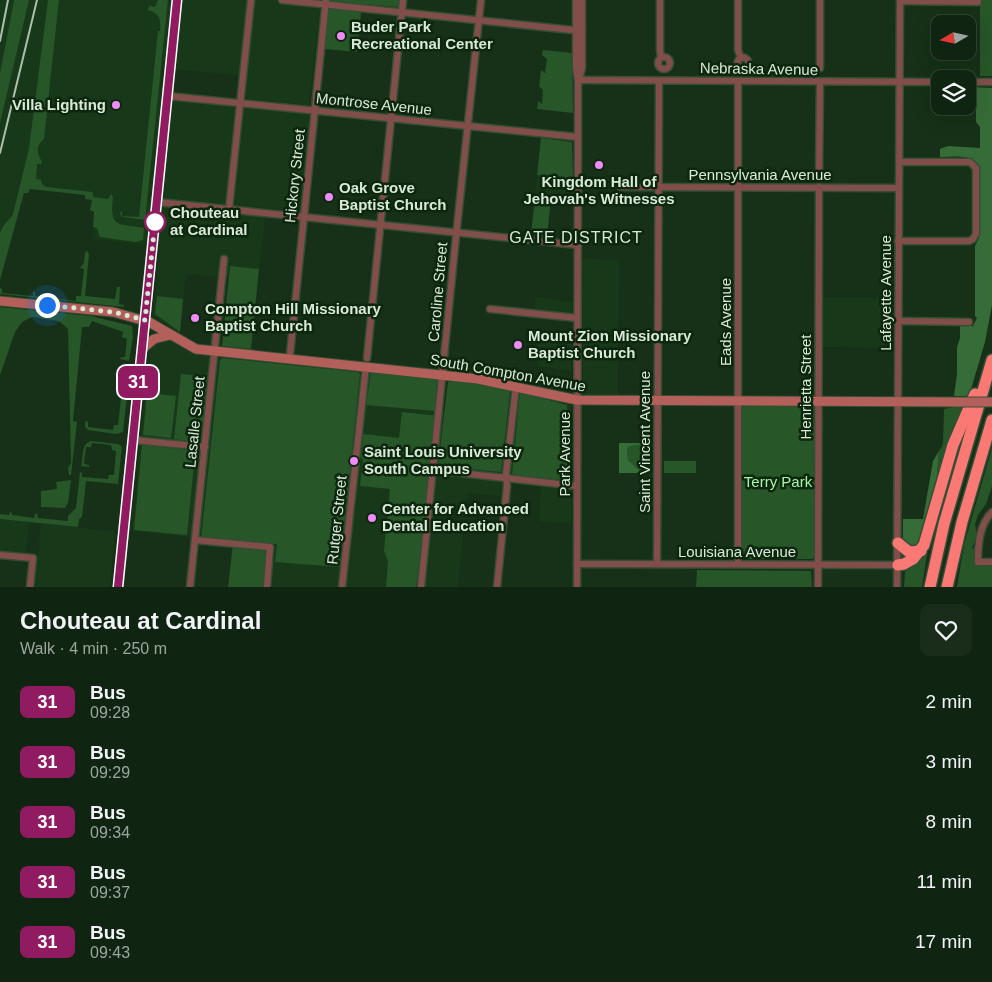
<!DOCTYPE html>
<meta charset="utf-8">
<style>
:root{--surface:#102511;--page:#192d1a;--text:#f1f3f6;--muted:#9ca59f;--line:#304231}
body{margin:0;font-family:Arial,sans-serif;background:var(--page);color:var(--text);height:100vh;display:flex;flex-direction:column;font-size:19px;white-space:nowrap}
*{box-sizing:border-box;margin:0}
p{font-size:16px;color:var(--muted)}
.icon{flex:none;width:28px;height:28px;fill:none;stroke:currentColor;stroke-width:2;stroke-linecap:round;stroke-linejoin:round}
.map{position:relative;height:587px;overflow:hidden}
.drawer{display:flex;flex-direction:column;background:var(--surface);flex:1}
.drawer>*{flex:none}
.badge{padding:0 10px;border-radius:8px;font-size:18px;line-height:32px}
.needle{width:32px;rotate:261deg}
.buttons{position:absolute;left:931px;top:15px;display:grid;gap:10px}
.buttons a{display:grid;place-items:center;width:45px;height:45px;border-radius:10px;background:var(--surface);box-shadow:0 5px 20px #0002,0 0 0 1px var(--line);font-size:25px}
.you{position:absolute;width:25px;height:25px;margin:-12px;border:4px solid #fff;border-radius:50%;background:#1a73e8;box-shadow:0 0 0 8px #1a73e833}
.map>.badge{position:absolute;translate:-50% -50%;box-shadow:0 0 0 2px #fff}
.round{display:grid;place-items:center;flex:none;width:52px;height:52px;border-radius:10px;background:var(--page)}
.head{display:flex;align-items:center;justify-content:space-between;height:85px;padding:0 20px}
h1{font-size:24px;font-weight:600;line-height:38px}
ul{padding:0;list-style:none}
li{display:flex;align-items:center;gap:15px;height:60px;padding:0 20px}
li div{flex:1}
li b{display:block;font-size:19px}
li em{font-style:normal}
li .badge{min-width:55px;font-weight:700;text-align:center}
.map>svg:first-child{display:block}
.built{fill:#183919}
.green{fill:#275629}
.forest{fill:#366c38}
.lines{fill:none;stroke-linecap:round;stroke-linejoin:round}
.street-casing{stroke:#354e36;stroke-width:9}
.secondary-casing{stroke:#354e36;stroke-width:11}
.highway-casing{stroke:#354e36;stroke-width:14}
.street{stroke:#824e4a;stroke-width:6}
.secondary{stroke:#b3605b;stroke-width:9}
.highway{stroke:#fb7974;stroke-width:11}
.rail{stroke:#adbfac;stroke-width:2}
.secondary-bridge-casing{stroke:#354e36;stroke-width:11;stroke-linecap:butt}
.secondary-bridge{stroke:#b3605b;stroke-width:9}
.line-casing{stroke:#fff;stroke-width:11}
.line{stroke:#901b61;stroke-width:8}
.walk{stroke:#d9e9d8;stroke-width:5;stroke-dasharray:0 9}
.poi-dot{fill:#ef8bf7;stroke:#0c270d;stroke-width:2}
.stop-dot{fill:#fff;stroke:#901b61;stroke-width:2.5}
.labels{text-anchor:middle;stroke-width:5;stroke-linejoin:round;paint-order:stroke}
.poi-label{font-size:15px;font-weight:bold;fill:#d9e9d8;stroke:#0c270d;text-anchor:start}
.street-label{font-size:15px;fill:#d9e9d8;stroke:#0c270d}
.stop-label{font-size:15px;font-weight:bold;fill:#d9e9d8;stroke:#0c270d;text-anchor:start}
.park-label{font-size:15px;fill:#a7f5a7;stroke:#0c270d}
.neighbourhood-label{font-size:16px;letter-spacing:1px;fill:#d9e9d8;stroke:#0c270d}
</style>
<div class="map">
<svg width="992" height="587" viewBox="0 0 992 587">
<rect width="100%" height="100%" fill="#163117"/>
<g class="built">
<path d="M0,0H48L29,148L13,214L10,220L1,228L0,233Z"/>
<path d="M59,0H287V5L320,9L309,105L248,99L246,95L247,76L162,68L160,100L234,107L235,108L224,212L265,217L258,281L186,274L180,334L153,315L160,246L93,239L96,210L91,209L93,193L25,186L50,87Z"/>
<path d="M246,108L308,114L310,116L299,211L237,205L235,203L244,109Z"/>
<path d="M537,175L573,179L572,201L535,197Z"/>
<path d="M583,259L619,260L618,397L584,396L583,395Z"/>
<path d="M535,297L572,302V314L534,311Z"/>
<path d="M823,298H892L893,348L823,347Z"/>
<path d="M168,339L193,353L437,379L435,411L475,416L479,383L569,403L571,405V480L568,482L504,475L501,496L468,493L466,506L434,503L433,522L464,525L458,587H229L234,542L132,531L149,351L153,342Z"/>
<path d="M538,341L572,344L571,370L538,366Z"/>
<path d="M541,486L571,490V524L539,521Z"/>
<path d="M0,519L29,522L26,553L0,550Z"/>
<path d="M41,523L115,532L110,587H35Z"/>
</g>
<g class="green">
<path d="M14,0H29L0,123V74Z"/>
<path d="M48,0H59L44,139C35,146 37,153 42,162L41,164H37L36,179L41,180L42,184L46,187L92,192L93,193V197L108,199L111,194L113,197C109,230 119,223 144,228L143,240L136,242L100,237L97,228L93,227L94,212L90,210L92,200L85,199V195L30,189L28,193H24L0,280V233C2,225 9,221 13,214L29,148Z"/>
<path d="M158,0H168L145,220L124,217L121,216L120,212H122V216L139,217L158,31H160C161,20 160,13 148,10L149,6L155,7Z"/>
<path d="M330,0H399L398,7L362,4L357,52L325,49Z"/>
<rect x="980" y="0" width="12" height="76"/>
<path d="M543,50L572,53L573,113L537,109L538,101L542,104L543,90L539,86L541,70L545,73L547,59L542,55Z"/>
<path d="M541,138L572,142L573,179L537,175Z"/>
<path d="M535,197L551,198L547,237L531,235Z"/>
<path d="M87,251L89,254L85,296L115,299L117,287H120L119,304L124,305V307L0,294V288L2,289V293L33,296V292H35V296L76,301V296H81L84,269L80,268L84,263L85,252Z"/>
<path d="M230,266L259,269L251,349L222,346Z"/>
<path d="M157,296L183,299L180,332L155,314Z"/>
<path d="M0,307L91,316L132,326L133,337L129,361L120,359L121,357H125L127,339L122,337L123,332L92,321L89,327H82L73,421L77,422L71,475H69L68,468L71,463L68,329L59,321L32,317L22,322L15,332L0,375Z"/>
<path d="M223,358L358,372L360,374L340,567L275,562L277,544L201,539L220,360Z"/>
<path d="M122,367L130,369L123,432L116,434L88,430L85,427V421L88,422V427L113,430L114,425H118L124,372L120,371Z"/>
<path d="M371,372L437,379L435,411L366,405Z"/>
<path d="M181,374L209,377L203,441H200L199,443L174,439Z"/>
<path d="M450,381L479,384L510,391L501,472L438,466L448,382Z"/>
<path d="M520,392L567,405V480L512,475Z"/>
<path d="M147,393L176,396L171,438L143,435Z"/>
<path d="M744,405H814V557L812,559H745L742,558V408Z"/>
<path d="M953,407H966L936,485L939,451L943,444L944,409Z"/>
<path d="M402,412L439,416L416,587H386L388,561L384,551L390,489L360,486L363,460L361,457L363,434L399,438Z"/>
<path d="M91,441L118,444L122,447L118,484L86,481L82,517L79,519L78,527L0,519V514L9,515L11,511L12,515L34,518L35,514L37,513L38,518L68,521V516L76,508L80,472L82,473V477L108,479L109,475H114L116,451L112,450L111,445L92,443L91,447H86L84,464L89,465V467L81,466C84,459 80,444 91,441Z"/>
<path d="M644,443H651V473H639V470L628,460L627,448L631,446L644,444Z"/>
<path d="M142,445L188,450L187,454H195L187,535L134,530Z"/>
<path d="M992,448V486L986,504L978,515L975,524L977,536L972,548L974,549V561L977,566H992V587H957L964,545Z"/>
<rect x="664" y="461" width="32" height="12"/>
<path d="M71,480L68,503L65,508L41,507V491L57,489L56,482Z"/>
<path d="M233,544L270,547L267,587H228Z"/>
<path d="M928,548L922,587H904L905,572L918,562Z"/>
<path d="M697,570L811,571L812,587H696Z"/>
</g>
<g class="forest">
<path d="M968,87L992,88V305L985,342L969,396H954L957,374V347L960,338V326H973L977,318L975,316V246L979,238V168C974,153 953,157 940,157V149L948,146L980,148V127L976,122V98L972,94H968Z"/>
<path d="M619,443H644V444L631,446L627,448L628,460L639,470V473H619Z"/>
<path d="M939,451L936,485L919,546L911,548L903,540V519H923L933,461Z"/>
</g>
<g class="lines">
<g class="street-casing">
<g id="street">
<path d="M282,0L582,31"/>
<path d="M576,0V68L578,80V137L577,587"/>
<path d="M660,0V50L661,57"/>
<path d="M738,0V50L741,58"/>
<path d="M820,0V68"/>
<path d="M900,1L978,2"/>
<circle cx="664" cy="63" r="6"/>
<circle cx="743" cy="63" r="5.5"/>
<path d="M579,79L582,68V0"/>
<path d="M578,80L940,82"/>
<path d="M968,82H992"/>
<path d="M168,96L578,137"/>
<path d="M819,177L820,82"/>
<path d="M620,187L899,188"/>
<path d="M157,202L578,245"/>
<path d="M229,209L251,0"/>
<path d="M898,241H969L973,239L976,234V168L970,162H899"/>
<path d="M490,309L577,318"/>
<path d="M898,321L969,322"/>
<path d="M290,354L326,0"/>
<path d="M367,358L403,0"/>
<path d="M133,440L205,447"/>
<path d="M433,470L577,486"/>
<path d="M992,512C979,525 978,545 978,562H992"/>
<path d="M195,540L270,547L267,587"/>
<path d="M0,555L33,558L30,587"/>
<path d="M577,564L898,565"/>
<path d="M657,564L659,81"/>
<path d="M738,564V81"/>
<path d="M190,587L224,259"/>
<path d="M342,587L366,366"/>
<path d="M421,587L457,227L481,0"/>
<path d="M497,587L507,486L506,474L516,386"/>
<path d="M818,587L819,187"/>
<path d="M897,587L900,0"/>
</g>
</g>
<g class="secondary-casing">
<g id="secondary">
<path d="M0,301L113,312L149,322L196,349L478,379L577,400L958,402"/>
<path d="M142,349L154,339L170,335"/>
<path d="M118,587L177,0"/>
</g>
</g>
<g class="highway-casing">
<g id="highway">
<path d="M898,543L909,552L921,551"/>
<path d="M898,565L904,564L913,559L924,545L953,445L975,394"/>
<path d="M930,587L944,524L992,360"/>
<path d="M947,587L962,522L992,420"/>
</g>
</g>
<use href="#street" class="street"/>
<use href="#secondary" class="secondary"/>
<use href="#highway" class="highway"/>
<g class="rail">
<path d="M0,41L8,0"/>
<path d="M0,153L37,0"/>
</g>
<g class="secondary-bridge-casing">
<path id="secondary-bridge" d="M958,402H992"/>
</g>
<use href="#secondary-bridge" class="secondary-bridge"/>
</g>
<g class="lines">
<g class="line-casing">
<path id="line" d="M118,587L177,0"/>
</g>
<use href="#line" class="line"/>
<path class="walk" d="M47,305L113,312L145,320L155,222"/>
</g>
<g class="poi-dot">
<circle cx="341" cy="36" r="5"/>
<circle cx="116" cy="105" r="5"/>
<circle cx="599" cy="165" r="5"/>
<circle cx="329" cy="197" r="5"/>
<circle cx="195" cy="318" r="5"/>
<circle cx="518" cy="345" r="5"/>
<circle cx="354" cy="461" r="5"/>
<circle cx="372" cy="518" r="5"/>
</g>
<circle class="stop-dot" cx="155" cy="222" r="10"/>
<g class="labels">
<g class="poi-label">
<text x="351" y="32">Buder Park<tspan x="351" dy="17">Recreational Center</tspan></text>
<text x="106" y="110" text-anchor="end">Villa Lighting</text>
<text x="599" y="187" text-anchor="middle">Kingdom Hall of<tspan x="599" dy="17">Jehovah's Witnesses</tspan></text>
<text x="339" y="193">Oak Grove<tspan x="339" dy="17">Baptist Church</tspan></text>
<text x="205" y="314">Compton Hill Missionary<tspan x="205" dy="17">Baptist Church</tspan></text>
<text x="528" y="341">Mount Zion Missionary<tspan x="528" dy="17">Baptist Church</tspan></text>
<text x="364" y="457">Saint Louis University<tspan x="364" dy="17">South Campus</tspan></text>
<text x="382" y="514">Center for Advanced<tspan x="382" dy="17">Dental Education</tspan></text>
</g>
<g class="street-label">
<text transform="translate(759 69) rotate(1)" y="5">Nebraska Avenue</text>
<text transform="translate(374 104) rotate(6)" y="5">Montrose Avenue</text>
<text x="760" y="180">Pennsylvania Avenue</text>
<text transform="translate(295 176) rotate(-84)" y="5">Hickory Street</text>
<text transform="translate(438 292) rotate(-85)" y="5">Caroline Street</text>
<text transform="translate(886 293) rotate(-90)" y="5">Lafayette Avenue</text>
<text transform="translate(726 322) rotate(-90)" y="5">Eads Avenue</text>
<text transform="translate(508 373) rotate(10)" y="5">South Compton Avenue</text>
<text transform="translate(806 387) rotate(-90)" y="5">Henrietta Street</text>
<text transform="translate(195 422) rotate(-84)" y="5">Lasalle Street</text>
<text transform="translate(645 442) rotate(-90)" y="5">Saint Vincent Avenue</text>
<text transform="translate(565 454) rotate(-90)" y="5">Park Avenue</text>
<text transform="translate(337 520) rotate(-84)" y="5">Rutger Street</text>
<text x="737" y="557">Louisiana Avenue</text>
</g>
<g class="stop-label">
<text x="170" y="218">Chouteau<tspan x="170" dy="17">at Cardinal</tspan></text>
</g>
<g class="park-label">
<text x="778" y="487">Terry Park</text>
</g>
<g class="neighbourhood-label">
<text x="576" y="243">GATE DISTRICT</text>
</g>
</g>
</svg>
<div class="buttons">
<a><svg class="needle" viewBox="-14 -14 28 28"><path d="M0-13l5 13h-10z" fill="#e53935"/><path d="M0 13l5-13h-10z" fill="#9ca59f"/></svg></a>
<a><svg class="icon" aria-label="layers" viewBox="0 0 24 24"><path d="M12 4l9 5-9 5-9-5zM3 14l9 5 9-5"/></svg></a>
</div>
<div class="you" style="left:47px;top:305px"></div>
<b class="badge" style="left:138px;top:382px;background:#901b61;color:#fff">31</b>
</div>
<section class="drawer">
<div class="head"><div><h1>Chouteau at Cardinal</h1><p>Walk · 4 min · 250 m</p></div><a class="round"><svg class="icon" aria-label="heart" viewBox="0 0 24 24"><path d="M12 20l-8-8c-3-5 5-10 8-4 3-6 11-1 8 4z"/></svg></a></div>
<ul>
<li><span class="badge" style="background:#901b61;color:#fff">31</span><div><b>Bus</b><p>09:28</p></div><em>2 min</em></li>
<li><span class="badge" style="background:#901b61;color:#fff">31</span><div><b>Bus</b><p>09:29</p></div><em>3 min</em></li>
<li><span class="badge" style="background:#901b61;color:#fff">31</span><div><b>Bus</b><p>09:34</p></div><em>8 min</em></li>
<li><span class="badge" style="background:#901b61;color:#fff">31</span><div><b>Bus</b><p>09:37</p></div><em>11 min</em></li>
<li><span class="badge" style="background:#901b61;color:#fff">31</span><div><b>Bus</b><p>09:43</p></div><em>17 min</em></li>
</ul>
</section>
